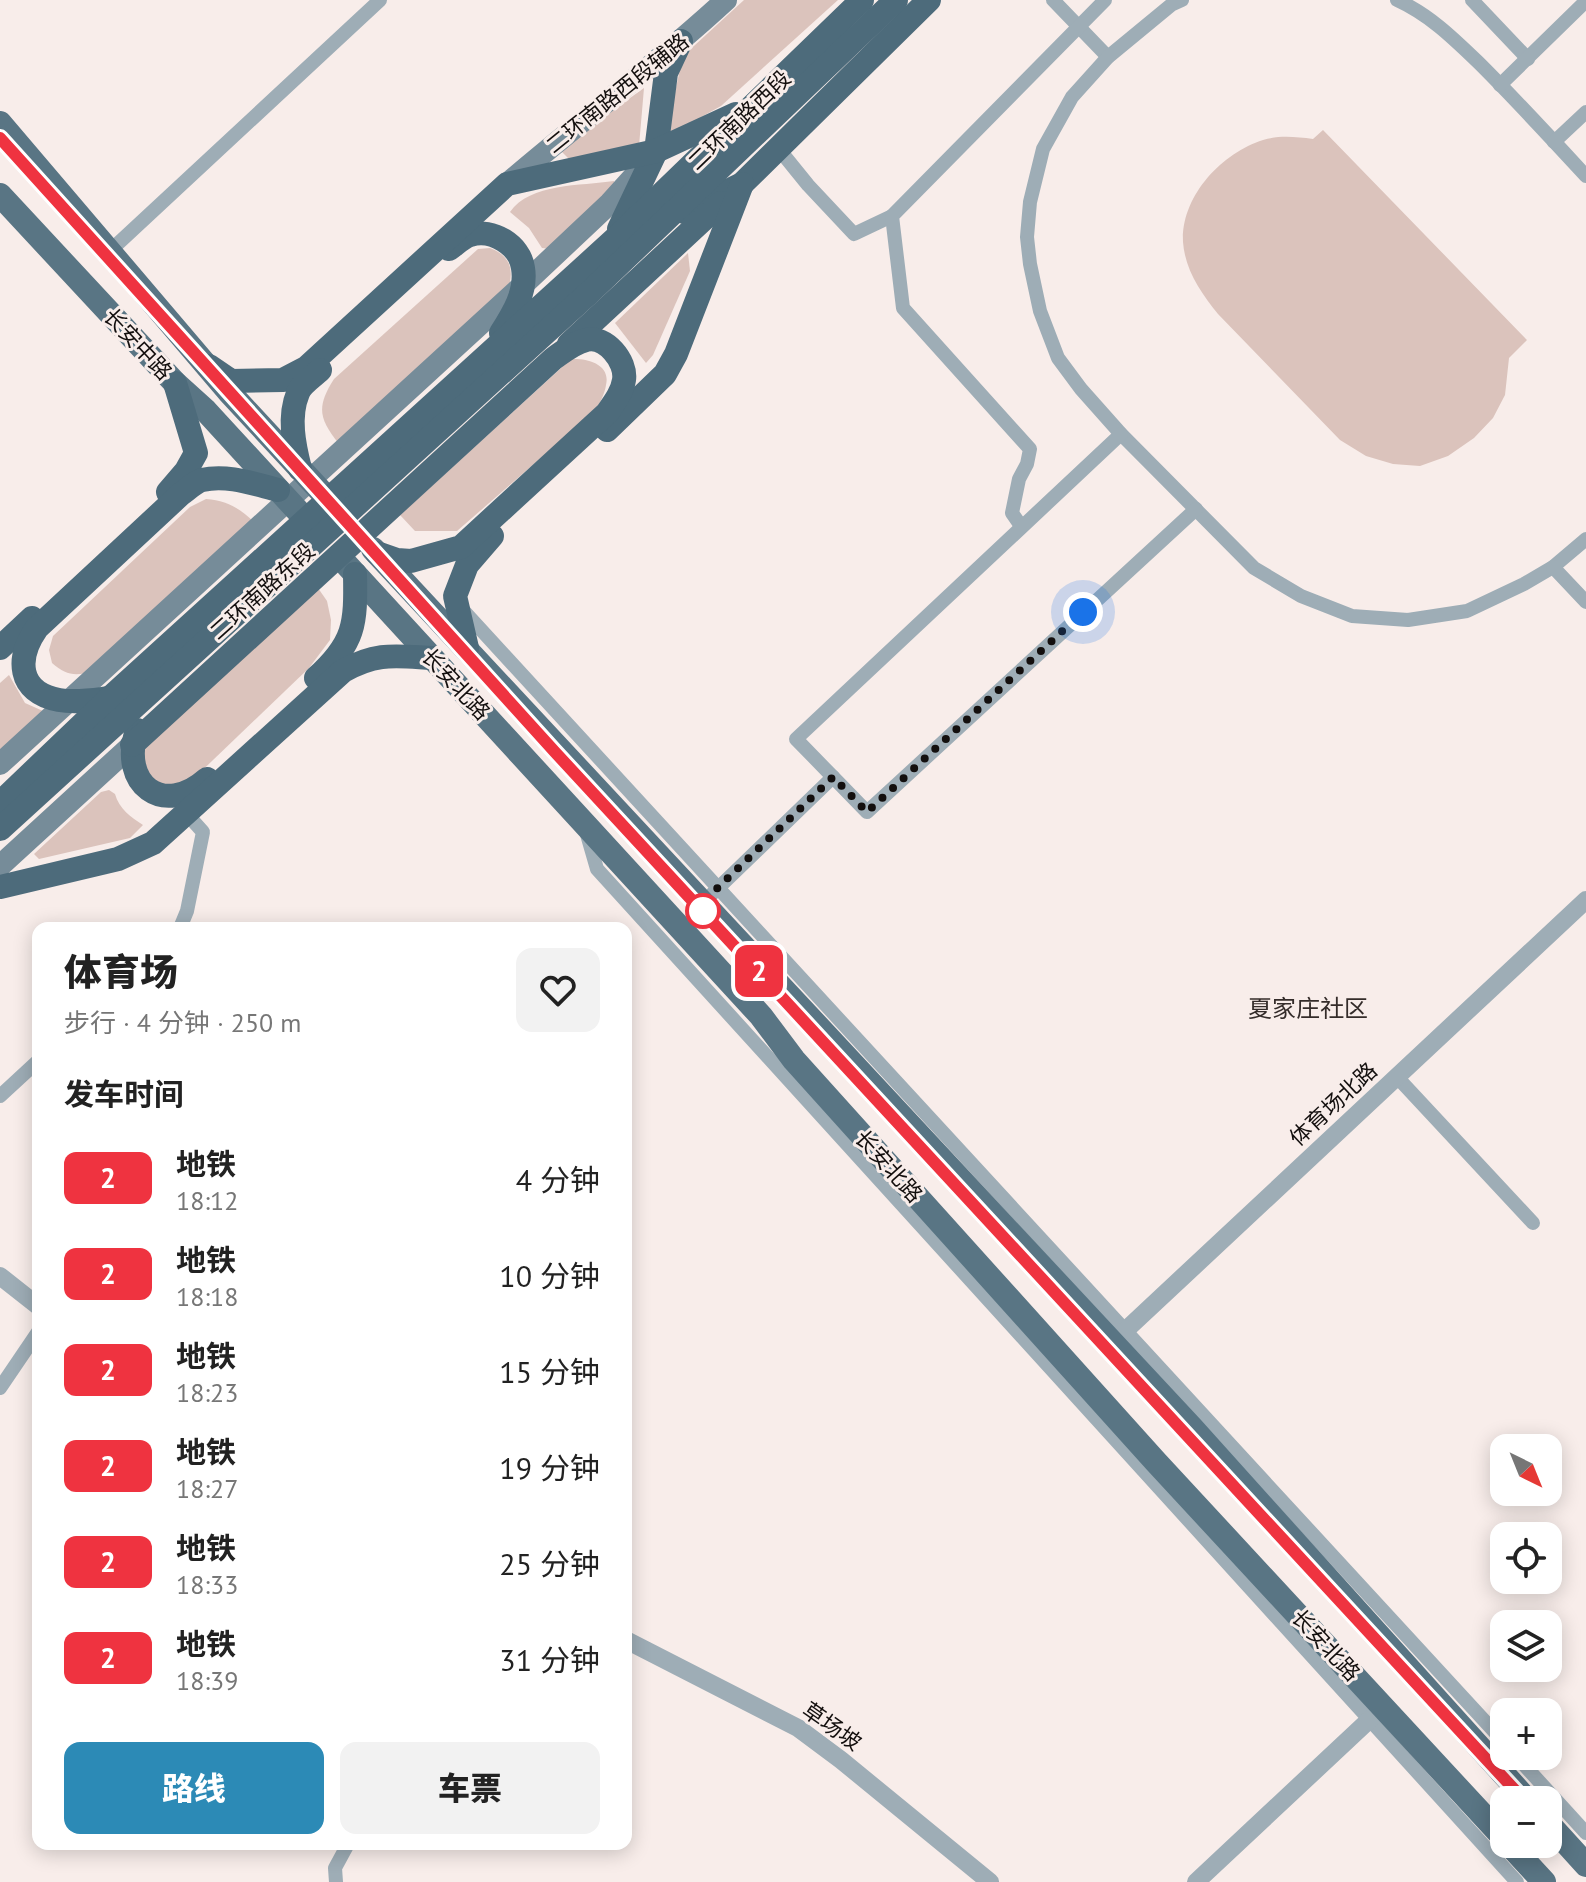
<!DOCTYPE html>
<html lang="zh">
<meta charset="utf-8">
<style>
:root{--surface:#fff;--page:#f2f2f2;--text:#222;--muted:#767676;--accent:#2c8ab6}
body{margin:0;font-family:"PT Sans","Noto Sans SC",sans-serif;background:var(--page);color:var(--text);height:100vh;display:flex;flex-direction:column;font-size:30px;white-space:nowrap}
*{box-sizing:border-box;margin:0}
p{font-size:26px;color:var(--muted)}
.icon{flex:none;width:44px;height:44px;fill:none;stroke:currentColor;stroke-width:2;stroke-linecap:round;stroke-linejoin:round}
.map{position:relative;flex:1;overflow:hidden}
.sheet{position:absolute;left:32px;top:922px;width:600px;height:928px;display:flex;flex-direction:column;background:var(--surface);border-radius:16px;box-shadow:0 4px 20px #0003}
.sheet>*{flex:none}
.badge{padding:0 16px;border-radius:12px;font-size:28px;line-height:52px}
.needle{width:52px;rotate:137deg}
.fabs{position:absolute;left:1490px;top:1434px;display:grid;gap:16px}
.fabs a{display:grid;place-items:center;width:72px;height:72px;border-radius:16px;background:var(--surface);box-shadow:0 4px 20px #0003;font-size:40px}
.you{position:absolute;width:40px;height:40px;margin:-20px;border:6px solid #fff;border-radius:50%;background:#1a73e8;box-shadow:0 0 0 12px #1a73e833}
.map>.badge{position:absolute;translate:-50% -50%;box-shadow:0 0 0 4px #fff}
h2{padding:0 32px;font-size:30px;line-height:72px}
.round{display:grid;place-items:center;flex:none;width:84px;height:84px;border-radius:16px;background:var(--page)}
.head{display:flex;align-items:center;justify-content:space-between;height:136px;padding:0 32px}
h1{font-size:38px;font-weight:800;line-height:60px}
.cta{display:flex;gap:16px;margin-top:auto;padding:16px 32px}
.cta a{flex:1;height:92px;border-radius:16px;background:var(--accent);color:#fff;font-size:32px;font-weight:800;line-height:92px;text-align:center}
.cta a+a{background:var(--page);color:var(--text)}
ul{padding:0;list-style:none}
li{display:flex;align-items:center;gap:24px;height:96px;padding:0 32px}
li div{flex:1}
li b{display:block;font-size:30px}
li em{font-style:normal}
li .badge{min-width:88px;font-weight:700;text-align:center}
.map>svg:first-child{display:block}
.green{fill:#dbc3bc}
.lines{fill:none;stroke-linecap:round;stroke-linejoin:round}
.minor{stroke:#9eadb6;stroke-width:14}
.tertiary{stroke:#9eadb6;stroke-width:18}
.secondary{stroke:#768c99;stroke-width:22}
.primary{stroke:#597584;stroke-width:24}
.trunk{stroke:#4d6b7b;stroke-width:24}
.line-casing{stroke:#fff;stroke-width:18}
.line{stroke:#ef3340;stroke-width:12}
.walk{stroke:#130f0e;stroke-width:8;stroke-dasharray:0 14.4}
.stop-dot{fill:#fff;stroke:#ef3340;stroke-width:4}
.labels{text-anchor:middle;stroke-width:6;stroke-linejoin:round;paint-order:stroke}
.street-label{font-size:22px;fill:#130f0e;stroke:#f8edea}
.neighbourhood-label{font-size:24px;fill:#342c2a;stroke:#f8edea}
</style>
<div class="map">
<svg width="1586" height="1882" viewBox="0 0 1586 1882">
<rect width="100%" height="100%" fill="#f8edea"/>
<g class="green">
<path d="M744,0H838L721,106L665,137L683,56Z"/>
<path d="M644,88L639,146L569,159L559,149Z"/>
<path d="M1323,130L1527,340L1509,358L1505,395L1493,418L1474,438L1448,456L1420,466L1393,464L1366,456L1340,440L1218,314C1201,293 1185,270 1183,242C1181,196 1222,153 1263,140C1280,135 1296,137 1313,139Z"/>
<path d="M614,181V190L551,249L542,248L529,228L510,212C530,183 581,186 614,181Z"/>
<path d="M490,248C511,256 514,270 508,290L339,444C319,419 316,407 334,379L478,249Z"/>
<path d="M688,253L690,271L653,355L646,363L615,323Z"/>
<path d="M571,359C587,358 611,364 606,385C605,393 600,402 597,409L457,531H415L400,515Z"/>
<path d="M206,499C227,501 238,507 254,522L93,671C75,677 66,675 52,663L49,650L53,636L190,507Z"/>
<path d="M318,588L327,601L331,620L330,640L309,668L188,784L164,787L152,782L141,751Z"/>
<path d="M9,675L25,703L43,711L0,752V683Z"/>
<path d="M109,790L115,794C119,809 131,817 143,825L130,838L39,859L34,854L101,792Z"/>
</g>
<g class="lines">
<g class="minor">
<path d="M1053,0L1108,57"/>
<path d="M1182,0L1171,5L1108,57L1072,97L1043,149L1030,202L1027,237L1030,264L1040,311L1058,358L1081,389L1121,434L1254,568L1301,596L1352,616L1408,620L1467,611L1524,584L1553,567L1586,539"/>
<path d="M1397,0C1430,15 1454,39 1480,64C1516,100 1551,138 1586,176"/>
<path d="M1472,0L1528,59"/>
<path d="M1500,85L1586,1"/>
<path d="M1554,142L1586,112"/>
<path d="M778,148L808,185L854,234L892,216"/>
<path d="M110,251L380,0"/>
<path d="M1021,526L1012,513L1019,479L1027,464L1030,449L903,308L892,216L1105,0"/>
<path d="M1553,567L1586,602"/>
<path d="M462,609C808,988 1159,1363 1504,1742"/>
<path d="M833,777L796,739L1121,434"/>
<path d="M586,831L597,869L1517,1882"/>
<path d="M712,894L833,777L867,812L1196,509"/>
<path d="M180,928L187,911L203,832L186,813"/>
<path d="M1397,1077L1533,1223"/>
<path d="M0,1096L38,1061"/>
<path d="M0,1388L38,1332"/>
<path d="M1516,1756L1586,1833"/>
<path d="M336,1882L335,1868L348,1844"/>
</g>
<g class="tertiary">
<path d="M0,1276L38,1306"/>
<path d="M1112,1343L1586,900"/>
<path d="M626,1640L798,1728L841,1760L990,1882"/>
<path d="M1196,1882L1383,1707"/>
</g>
<g class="secondary">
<path d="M507,184C579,122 656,65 726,0"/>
<path d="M0,764L523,285L610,203L648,161"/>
<path d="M0,866L132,745"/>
</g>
<g class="primary">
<path d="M0,123L229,392L341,513"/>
<path d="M0,195L175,383L206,411L319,534"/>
<path d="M373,549L1192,1428L1527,1800"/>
<path d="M346,564L761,1016L794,1060L1156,1462L1504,1838"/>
<path d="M1548,1823L1586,1865"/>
<path d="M1509,1844L1544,1882"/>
</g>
<g class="trunk">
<path d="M684,212L742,184L929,0"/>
<path d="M619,229L656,151L666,73L681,41"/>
<path d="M449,249C455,245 463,237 470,235C492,228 520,245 523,268C527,292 513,314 501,333"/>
<path d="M569,344L721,203"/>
<path d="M209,366L231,381L283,380L306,368L507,184L656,151L736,114"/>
<path d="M607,430L665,374L676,354L742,184"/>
<path d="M300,469C294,445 288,417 298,393C301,384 313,377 320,370"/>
<path d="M168,492L186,471L196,453L175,383"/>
<path d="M0,648L32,618"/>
<path d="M467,648L455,596L467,565L492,536"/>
<path d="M316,678C355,643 356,624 355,574"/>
<path d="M110,698C93,700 76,703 59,700C17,692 16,658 37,628L181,494C187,490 195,482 202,480C227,474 254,484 278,490"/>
<path d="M137,730C119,784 163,818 207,779"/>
<path d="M132,745L553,359C563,352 573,343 586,340C605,335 627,361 624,380C622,393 614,403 607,413L461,547L411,561L397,560L377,553"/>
<path d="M0,803L110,698L615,239L862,0"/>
<path d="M0,829L589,293L896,0"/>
<path d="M0,887L118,859L153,843L343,671C377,652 395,656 432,658"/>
</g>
</g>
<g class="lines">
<g class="line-casing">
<path id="line" d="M0,138L554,751L1524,1800"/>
</g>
<use href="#line" class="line"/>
<path class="walk" d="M703,911V902L833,777L867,812L1083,612"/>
</g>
<circle class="stop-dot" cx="703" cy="911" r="16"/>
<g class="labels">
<g class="street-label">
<text transform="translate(617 93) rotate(-39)" y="8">二环南路西段辅路</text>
<text transform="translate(739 120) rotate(-44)" y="8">二环南路西段</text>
<text transform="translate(138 344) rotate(47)" y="8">长安中路</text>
<text transform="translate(262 591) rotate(-42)" y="8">二环南路东段</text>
<text transform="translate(456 684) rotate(47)" y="8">长安北路</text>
<text transform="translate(1333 1104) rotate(-43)" y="8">体育场北路</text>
<text transform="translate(889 1166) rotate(48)" y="8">长安北路</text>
<text transform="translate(1326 1645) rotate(47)" y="8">长安北路</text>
<text transform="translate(832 1726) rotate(35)" y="8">草场坡</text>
</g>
<g class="neighbourhood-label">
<text x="1308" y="1017">夏家庄社区</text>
</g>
</g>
</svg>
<div class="fabs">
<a><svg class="needle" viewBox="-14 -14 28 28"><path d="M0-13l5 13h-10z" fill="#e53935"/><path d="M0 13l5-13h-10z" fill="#767676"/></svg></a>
<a><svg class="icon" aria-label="locate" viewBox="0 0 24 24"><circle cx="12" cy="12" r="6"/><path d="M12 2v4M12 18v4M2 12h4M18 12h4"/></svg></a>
<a><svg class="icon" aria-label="layers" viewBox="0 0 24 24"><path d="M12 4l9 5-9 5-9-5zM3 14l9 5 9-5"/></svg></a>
<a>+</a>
<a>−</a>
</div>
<div class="you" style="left:1083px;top:612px"></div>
<b class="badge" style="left:759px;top:971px;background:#ef3340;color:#fff">2</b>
<section class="sheet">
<div class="head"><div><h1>体育场</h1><p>步行 · 4 分钟 · 250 m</p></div><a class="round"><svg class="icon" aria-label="heart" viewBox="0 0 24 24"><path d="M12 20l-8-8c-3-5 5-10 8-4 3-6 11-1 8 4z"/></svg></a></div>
<h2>发车时间</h2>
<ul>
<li><span class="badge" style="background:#ef3340;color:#fff">2</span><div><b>地铁</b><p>18:12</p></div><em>4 分钟</em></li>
<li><span class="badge" style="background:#ef3340;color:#fff">2</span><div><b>地铁</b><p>18:18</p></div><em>10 分钟</em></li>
<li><span class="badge" style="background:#ef3340;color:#fff">2</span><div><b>地铁</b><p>18:23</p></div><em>15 分钟</em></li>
<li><span class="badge" style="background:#ef3340;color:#fff">2</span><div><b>地铁</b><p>18:27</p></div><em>19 分钟</em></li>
<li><span class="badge" style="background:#ef3340;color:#fff">2</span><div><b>地铁</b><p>18:33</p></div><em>25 分钟</em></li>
<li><span class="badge" style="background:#ef3340;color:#fff">2</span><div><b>地铁</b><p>18:39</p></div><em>31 分钟</em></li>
</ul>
<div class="cta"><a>路线</a><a>车票</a></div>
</section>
</div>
